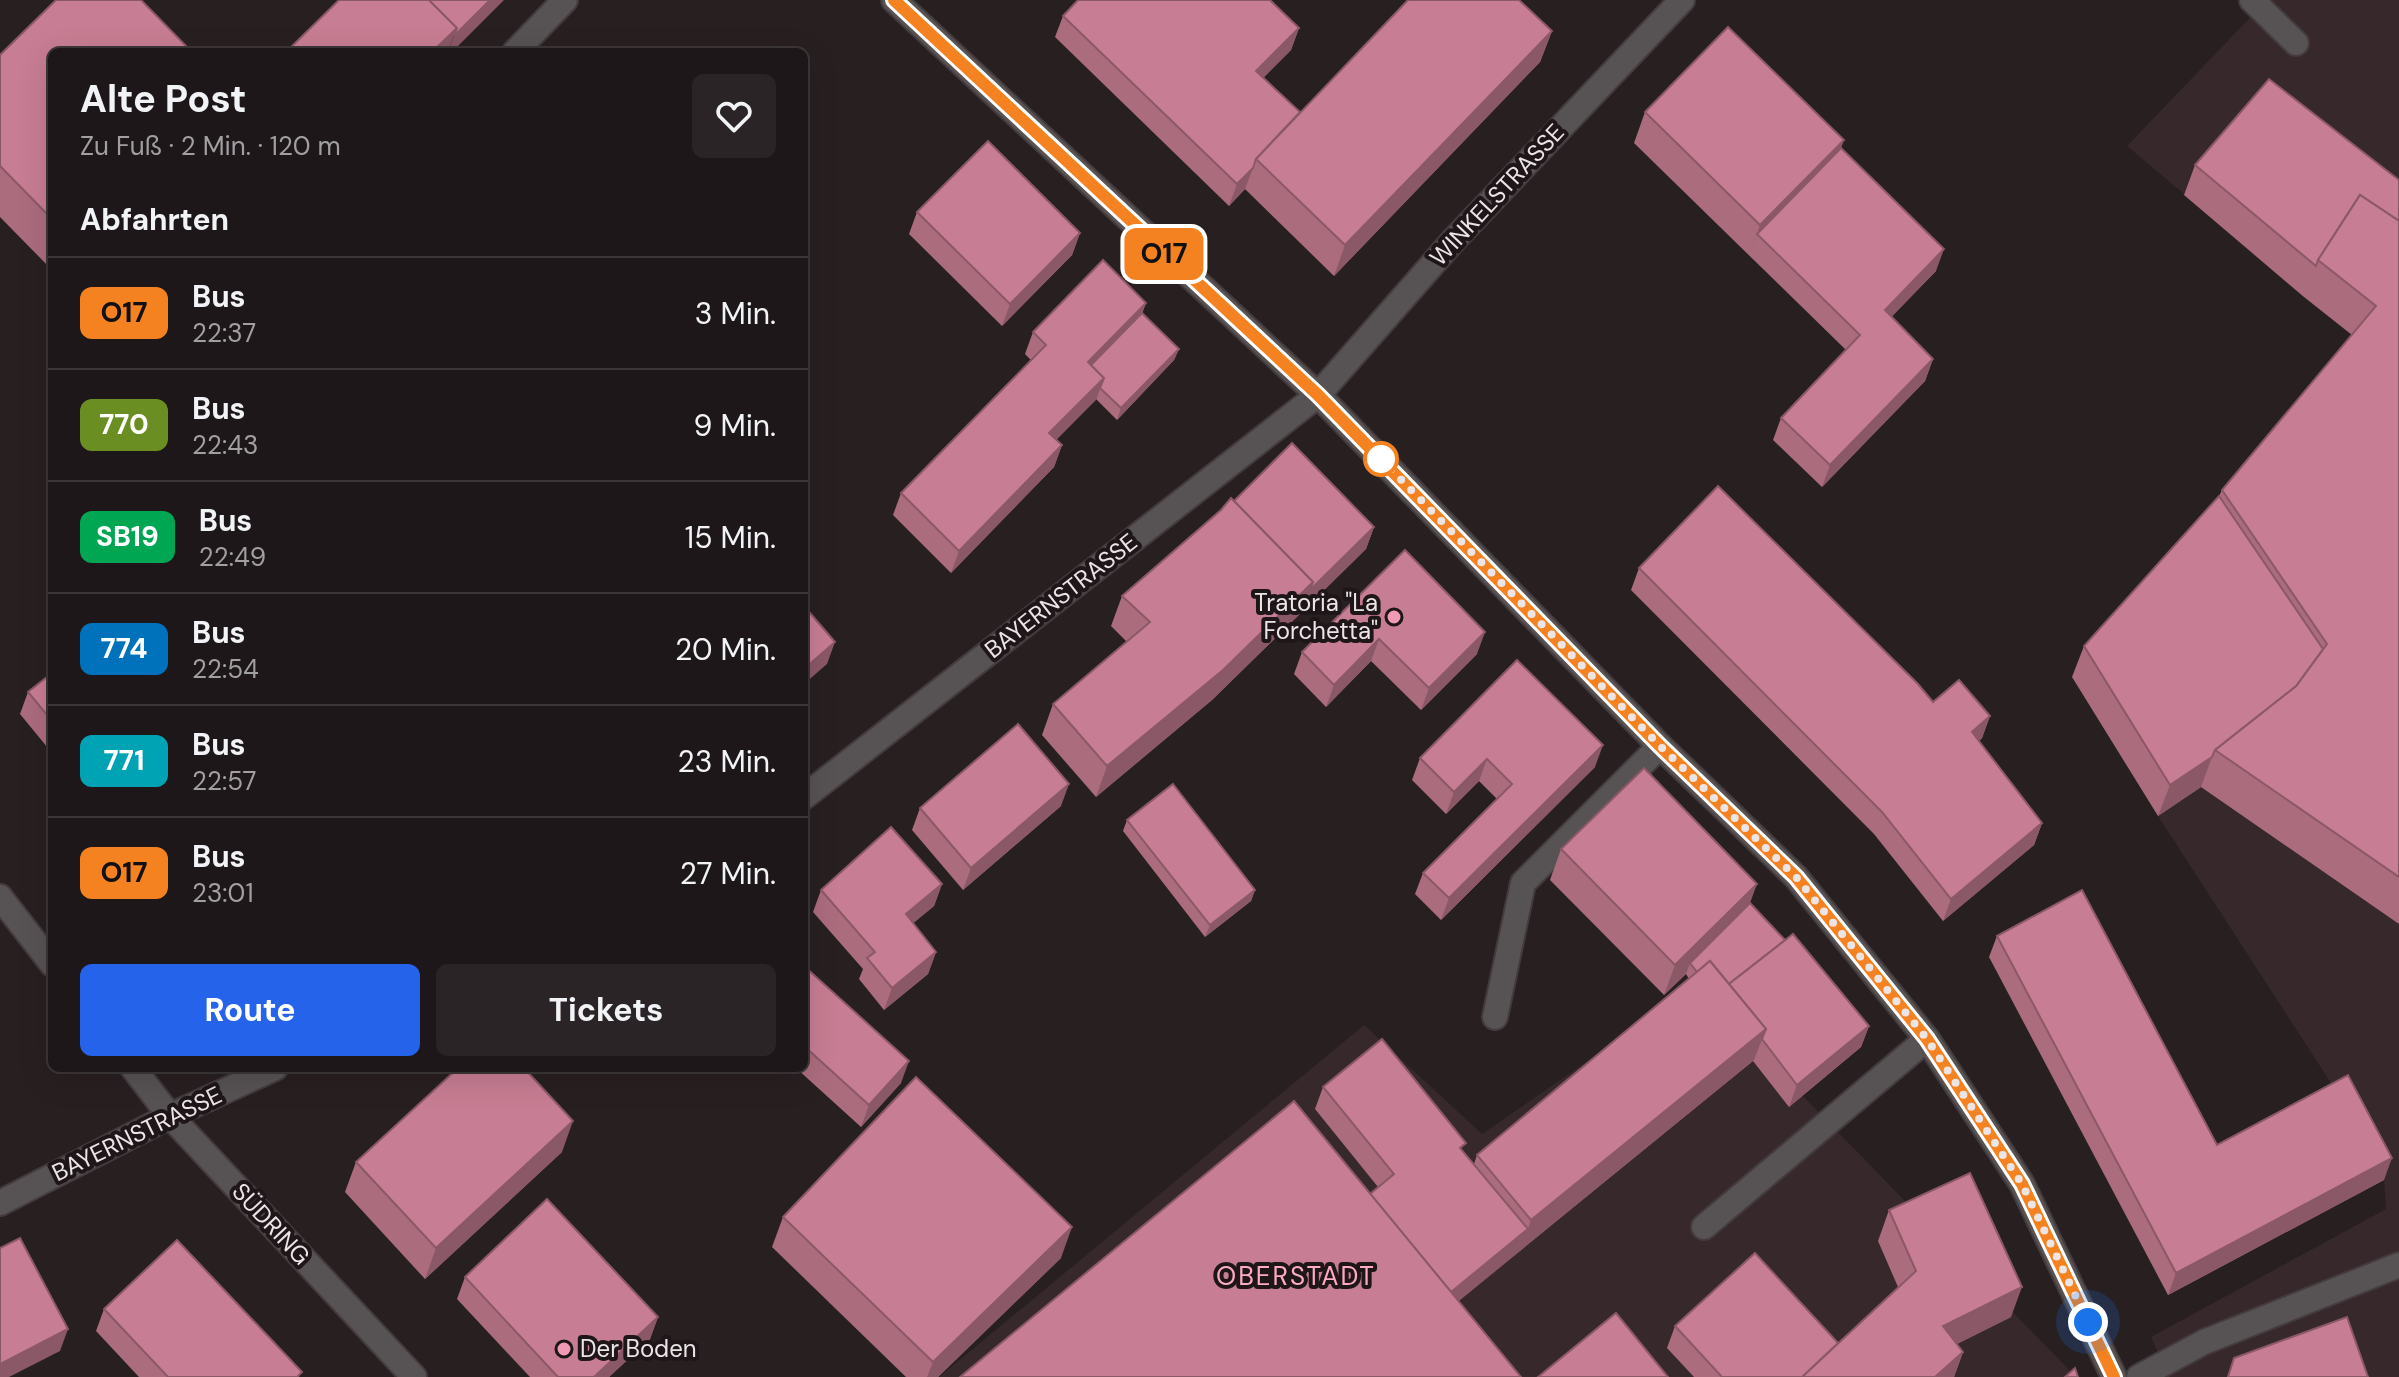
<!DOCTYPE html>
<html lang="de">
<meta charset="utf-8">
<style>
:root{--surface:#1e1719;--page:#2b2426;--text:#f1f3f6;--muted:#a19fa2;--line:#3c3638;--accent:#2563eb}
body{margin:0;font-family:"DM Sans",sans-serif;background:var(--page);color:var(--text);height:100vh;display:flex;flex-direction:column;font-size:30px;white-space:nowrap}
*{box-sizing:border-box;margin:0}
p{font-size:26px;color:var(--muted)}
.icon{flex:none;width:44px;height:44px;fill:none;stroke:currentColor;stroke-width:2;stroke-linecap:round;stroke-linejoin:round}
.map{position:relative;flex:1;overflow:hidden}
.details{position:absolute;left:48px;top:48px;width:760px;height:1024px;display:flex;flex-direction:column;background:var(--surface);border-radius:12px;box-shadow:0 8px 32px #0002,0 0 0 2px var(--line)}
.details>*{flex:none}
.badge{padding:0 16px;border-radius:12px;font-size:28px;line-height:52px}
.you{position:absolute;width:40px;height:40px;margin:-20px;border:6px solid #fff;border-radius:50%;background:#1a73e8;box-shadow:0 0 0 12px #1a73e833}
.map>.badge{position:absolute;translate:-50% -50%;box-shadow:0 0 0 4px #fff}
h2{padding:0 32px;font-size:30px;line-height:72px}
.round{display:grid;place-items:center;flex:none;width:84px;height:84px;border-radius:12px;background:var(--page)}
.summary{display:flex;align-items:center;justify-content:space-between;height:136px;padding:0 32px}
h1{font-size:38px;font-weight:700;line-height:60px}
.primary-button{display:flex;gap:16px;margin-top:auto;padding:16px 32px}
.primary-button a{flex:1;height:92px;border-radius:12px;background:var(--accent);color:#fff;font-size:32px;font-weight:700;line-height:92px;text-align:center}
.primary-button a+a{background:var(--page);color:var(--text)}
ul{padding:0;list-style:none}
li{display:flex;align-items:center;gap:24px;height:112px;padding:0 32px;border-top:2px solid var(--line)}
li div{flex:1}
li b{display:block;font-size:30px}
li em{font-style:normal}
li .badge{min-width:88px;font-weight:700;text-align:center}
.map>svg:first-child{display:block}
.built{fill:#37282c}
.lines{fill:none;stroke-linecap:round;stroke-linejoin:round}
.service-casing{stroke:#433b3d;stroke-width:28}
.minor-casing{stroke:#433b3d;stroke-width:28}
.tertiary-casing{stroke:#433b3d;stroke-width:28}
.service{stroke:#575253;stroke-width:24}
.minor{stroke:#575253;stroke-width:24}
.tertiary{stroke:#575253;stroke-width:24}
.wall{fill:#ab6c7e}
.shaded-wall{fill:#8b5867}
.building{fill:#c77d93;stroke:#8b5867;stroke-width:2}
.line-casing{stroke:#fff;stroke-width:18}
.line{stroke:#f58220;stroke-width:12}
.walk{stroke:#ebe5e6;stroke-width:8;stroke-dasharray:0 14.4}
.stop-dot{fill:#fff;stroke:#f58220;stroke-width:4}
.poi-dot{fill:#f19ab3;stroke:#1e1618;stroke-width:3}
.labels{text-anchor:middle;stroke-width:8;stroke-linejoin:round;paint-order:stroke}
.street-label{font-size:24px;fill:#ebe5e6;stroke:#1e1618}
.poi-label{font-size:24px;fill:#ebe5e6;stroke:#1e1618;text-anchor:end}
.neighbourhood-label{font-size:26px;letter-spacing:2px;fill:#fdabc2;stroke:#1e1618}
</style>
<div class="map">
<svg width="2399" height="1377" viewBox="0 0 2399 1377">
<rect width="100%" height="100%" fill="#281f21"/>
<g class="built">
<path d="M2267,0H2399V1377H2169L2151,1337L2386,1209L2384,1180L2340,1097L2158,816L2362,343L2127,146Z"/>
<path d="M1708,978L1800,1093L2076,1377H939L1364,1025L1482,1134Z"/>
</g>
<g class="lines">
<g class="service-casing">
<g id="service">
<path d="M515,52L565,0"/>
<path d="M1495,1017L1523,883L1660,746"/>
<path d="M1704,1227L1927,1039"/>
</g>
</g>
<g class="minor-casing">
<g id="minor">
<path d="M894,0L1318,395L1660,746L1796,877L1927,1039L2022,1184L2114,1377"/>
<path d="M2252,0L2296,43"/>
<path d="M804,797L1318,395L1452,242L1682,0"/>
<path d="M0,1203L170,1116L275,1068"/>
<path d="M2139,1377L2204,1342L2399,1265"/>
</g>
</g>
<g class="tertiary-casing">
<g id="tertiary">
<path d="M0,897L52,964"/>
<path d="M133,1068L170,1116L414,1377"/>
</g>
</g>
<use href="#service" class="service"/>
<use href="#minor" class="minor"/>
<use href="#tertiary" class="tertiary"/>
</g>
<g class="wall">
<path d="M1063,16L1299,28L1291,50L1263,78L1300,112L1552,31L1540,62L1334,276L1245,189L1229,206L1055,37Z"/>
<path d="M52,52V270L0,217V55Z"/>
<path d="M1645,112L1841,149L1936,271L1891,317L1933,359L1925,381L1822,487L1773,440L1781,418L1846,350L1634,143Z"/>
<path d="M2195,165L2399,180V924L2201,787L2158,816L2072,677L2084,646L2219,496L2222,490L2352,335L2304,297L2184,195Z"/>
<path d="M917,212L1080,233L1072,255L1002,326L909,234Z"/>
<path d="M1146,303L1142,313L1179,349L1174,360L1117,420L1096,399L1056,440L1062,445L1054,467L951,573L893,515L901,493L1031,360L1025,354L1033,332Z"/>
<path d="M1234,501L1374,527L1366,549L1212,700L1096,797L1042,735L1053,704L1127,642L1111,626L1122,596Z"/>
<path d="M1405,550L1477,654L1421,710L1371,661L1326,707L1294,674L1302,652Z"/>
<path d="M1639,568L1933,702L1990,716L1982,738L1979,741L2042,823L2034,845L1943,921L1874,834L1631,590Z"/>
<path d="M1517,660L1595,767L1441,920L1415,894L1423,873L1497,799L1479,781L1446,814L1412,780L1420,758Z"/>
<path d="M52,673V753L20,714L28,692Z"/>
<path d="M1061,806L963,890L912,830L920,808Z"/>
<path d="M1127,820L1255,890L1251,901L1205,937L1123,831Z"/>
<path d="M1561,849L1750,903L1869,1026L1861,1047L1789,1107L1753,1061L1458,1301L1370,1194L1378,1187L1315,1109L1323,1087L1463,1151L1474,1164L1477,1155L1689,979L1686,974L1664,995L1550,880Z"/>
<path d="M942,884L934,906L913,923L936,952L928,974L884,1010L859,979L863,969L813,912L821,890Z"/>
<path d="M1997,936L2217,1145L2384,1180L2168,1295L1989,957Z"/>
<path d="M804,966L901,1083L861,1127L796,1068H804Z"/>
<path d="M562,1152L425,1279L345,1192L356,1162Z"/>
<path d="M1889,1210L2011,1317L1957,1344L1963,1352L1954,1377H1694L1667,1348L1675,1326L1838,1343L1898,1287L1878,1241Z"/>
<path d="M783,1217L1061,1258L938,1377H906L772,1247Z"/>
<path d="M465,1277L658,1317L650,1339L609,1377H530L457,1299Z"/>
<path d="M104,1309L300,1377H139L96,1331Z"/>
</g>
<g class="shaded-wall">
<path d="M490,0H504L452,52H448L454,36Z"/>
<path d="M457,28L448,52H432Z"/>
<path d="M1299,28L1291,50L1248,93L1256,71Z"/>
<path d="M1552,31L1540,62L1334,276L1345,245Z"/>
<path d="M1844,140L1833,170L1757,234L1749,256L1760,225Z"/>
<path d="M1253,168L1245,189L1229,206L1237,184Z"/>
<path d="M1080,233L1072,255L1002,326L1010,304Z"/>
<path d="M1944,249L1936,271L1877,332L1885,310Z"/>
<path d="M1146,303L1138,325L1088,376V362Z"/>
<path d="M1179,349L1174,360L1117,420L1121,408Z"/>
<path d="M1933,359L1925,381L1822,487L1830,465Z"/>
<path d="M1104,378L1096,400L1041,455L1049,433Z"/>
<path d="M1062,445L1054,467L951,573L959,551Z"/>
<path d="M1374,527L1366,549L1212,700L1096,797L1107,766Z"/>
<path d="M1485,632L1477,654L1421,710L1429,688Z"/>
<path d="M1379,639L1371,661L1326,707L1334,685Z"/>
<path d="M835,642L827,664L804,684V669Z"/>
<path d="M1990,716L1982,738L1964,754L1972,732Z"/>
<path d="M1603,745L1595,767L1441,920L1449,898Z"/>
<path d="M2212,757L2201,787L2158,816L2170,785Z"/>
<path d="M1487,759L1479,781L1446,814L1454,792Z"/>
<path d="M1069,784L1061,806L963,890L971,868Z"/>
<path d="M2042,823L2034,845L1943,921L1951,899Z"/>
<path d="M942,884L934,906L898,936L906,914Z"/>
<path d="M1757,884L1746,914L1690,963L1686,974L1664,995L1675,965Z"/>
<path d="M1255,890L1251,901L1205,937L1210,925Z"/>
<path d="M936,952L928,974L884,1010L892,988Z"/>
<path d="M1869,1026L1861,1047L1789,1107L1797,1085Z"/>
<path d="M1766,1029L1754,1060L1432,1323L1440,1301L1528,1229L1531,1220Z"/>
<path d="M909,1061L901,1083L861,1127L869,1105Z"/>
<path d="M573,1121L562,1152L425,1279L436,1248Z"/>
<path d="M2392,1158L2384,1180L2168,1295L2176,1273Z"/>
<path d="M1072,1227L1061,1258L938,1377H927L933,1362Z"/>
<path d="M2022,1287L2011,1317L1932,1356L1943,1326Z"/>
<path d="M658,1317L650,1339L609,1377H594Z"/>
<path d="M68,1329L60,1351L9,1377H0V1364Z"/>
<path d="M1963,1352L1954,1377H1935Z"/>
</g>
<g class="building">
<path d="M56,0H141L192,52H52V219L0,166V55Z"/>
<path d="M339,0H429L457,28L432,52H286Z"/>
<path d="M429,0H490L454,36L457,28Z"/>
<path d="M1078,0H1270L1299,28L1256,71L1300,112L1256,159L1253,168L1237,184L1063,16Z"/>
<path d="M1408,0H1519L1552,31L1345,245L1256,159Z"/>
<path d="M1728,27L1844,140L1760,225L1645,112Z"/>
<path d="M2269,79L2399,180V221L2360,195L2318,260L2316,266L2195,165Z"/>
<path d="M988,141L1080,233L1010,304L917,212Z"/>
<path d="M1841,148L1944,249L1885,310L1933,359L1830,465L1781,418L1860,335L1757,234Z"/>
<path d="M2360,195L2399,221V877L2215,750L2296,686L2327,644L2222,490L2376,306L2318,260Z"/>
<path d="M1103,260L1146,303L1088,362L1104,378L1049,433L1062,445L959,551L901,493L1046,345L1033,332Z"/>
<path d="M1142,313L1179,349L1121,408L1100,388L1104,378L1091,365Z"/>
<path d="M1292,443L1374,527L1310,590L1313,582L1234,501Z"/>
<path d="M1718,486L1918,684L1933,702L1959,680L1990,716L1972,732L2042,823L1951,899L1882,812L1639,568Z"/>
<path d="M2219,496L2323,649L2296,686L2215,750L2212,757L2170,785L2084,646Z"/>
<path d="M1231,498L1313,582L1223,670L1107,766L1053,704L1150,622L1122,596L1221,510Z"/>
<path d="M1405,550L1485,632L1429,688L1379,639L1334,685L1302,652Z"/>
<path d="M804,606L835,642L804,669Z"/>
<path d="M1517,660L1603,745L1449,898L1423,873L1512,784L1487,759L1454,792L1420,758Z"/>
<path d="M52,673V721L28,692Z"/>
<path d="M1018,724L1069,784L971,868L920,808Z"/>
<path d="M1644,768L1757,884L1675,965L1561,849Z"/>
<path d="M1173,784L1255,890L1210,925L1127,820Z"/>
<path d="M891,827L942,884L906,914L936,952L892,988L867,958L875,952L821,890Z"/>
<path d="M2082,890L2217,1145L2348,1075L2392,1158L2176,1273L1997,936Z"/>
<path d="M1750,903L1785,940L1729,984L1710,961L1697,972L1690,963Z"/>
<path d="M1793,934L1869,1026L1797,1085L1762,1039L1766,1029L1729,984Z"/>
<path d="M1710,961L1766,1029L1531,1220L1477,1155Z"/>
<path d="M804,966L909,1061L869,1105L804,1046Z"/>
<path d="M1382,1039L1466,1143L1460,1148L1528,1229L1451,1292L1370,1194L1394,1174L1323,1087Z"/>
<path d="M458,1068H524L573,1121L436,1248L356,1162Z"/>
<path d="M916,1077L1072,1227L933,1362L783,1217Z"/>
<path d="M1294,1101L1521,1377H960Z"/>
<path d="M1970,1173L2022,1287L1943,1326L1963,1352L1935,1377H1802L1916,1271L1889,1210Z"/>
<path d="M547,1199L658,1317L594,1377H558L465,1277Z"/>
<path d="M20,1238L68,1329L0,1364V1248Z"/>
<path d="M177,1240L302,1372L297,1377H168L104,1309Z"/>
<path d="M1755,1253L1838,1343L1802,1377H1722L1675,1326Z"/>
<path d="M1616,1313L1668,1377H1538Z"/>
<path d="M2347,1317L2368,1377H2228L2234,1358Z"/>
<path d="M2075,1368L2078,1377H2065Z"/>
</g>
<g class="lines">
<g class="line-casing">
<path id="line" d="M894,0L1318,395L1660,746L1796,877L1927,1039L2022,1184L2114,1377"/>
</g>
<use href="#line" class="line"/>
<path class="walk" d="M1381,459L1660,746L1796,877L1927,1039L2006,1160L2022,1184L2088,1322"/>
</g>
<circle class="stop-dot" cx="1381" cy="459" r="16"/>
<g class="poi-dot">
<circle cx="1394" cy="617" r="8"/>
<circle cx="564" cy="1349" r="8"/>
</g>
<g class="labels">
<g class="street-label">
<text transform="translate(1497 195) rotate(-47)" y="8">WINKELSTRASSE</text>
<text transform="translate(1061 596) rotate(-38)" y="8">BAYERNSTRASSE</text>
<text transform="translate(137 1134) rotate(-26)" y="8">BAYERNSTRASSE</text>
<text transform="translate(271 1224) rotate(47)" y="8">SÜDRING</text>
</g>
<g class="poi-label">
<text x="1378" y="611">Tratoria "La<tspan x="1378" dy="28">Forchetta"</tspan></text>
<text x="580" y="1357" text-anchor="start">Der Boden</text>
</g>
<g class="neighbourhood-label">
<text x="1296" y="1285">OBERSTADT</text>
</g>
</g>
</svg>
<div class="you" style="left:2088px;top:1322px"></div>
<b class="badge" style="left:1164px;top:254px;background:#f58220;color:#111">O17</b>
<section class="details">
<div class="summary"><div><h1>Alte Post</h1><p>Zu Fuß · 2 Min. · 120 m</p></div><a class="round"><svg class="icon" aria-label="heart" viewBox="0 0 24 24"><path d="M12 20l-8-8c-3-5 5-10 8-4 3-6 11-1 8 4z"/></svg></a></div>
<h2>Abfahrten</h2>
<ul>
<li><span class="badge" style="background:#f58220;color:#111">O17</span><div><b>Bus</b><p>22:37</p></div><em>3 Min.</em></li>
<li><span class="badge" style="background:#6b8e23;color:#fff">770</span><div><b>Bus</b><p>22:43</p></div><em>9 Min.</em></li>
<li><span class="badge" style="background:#00a651;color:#fff">SB19</span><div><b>Bus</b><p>22:49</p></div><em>15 Min.</em></li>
<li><span class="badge" style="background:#0072bc;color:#fff">774</span><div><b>Bus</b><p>22:54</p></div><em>20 Min.</em></li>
<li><span class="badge" style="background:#00a3b4;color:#fff">771</span><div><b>Bus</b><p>22:57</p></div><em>23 Min.</em></li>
<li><span class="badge" style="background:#f58220;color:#111">O17</span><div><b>Bus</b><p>23:01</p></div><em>27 Min.</em></li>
</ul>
<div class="primary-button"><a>Route</a><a>Tickets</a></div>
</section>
</div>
